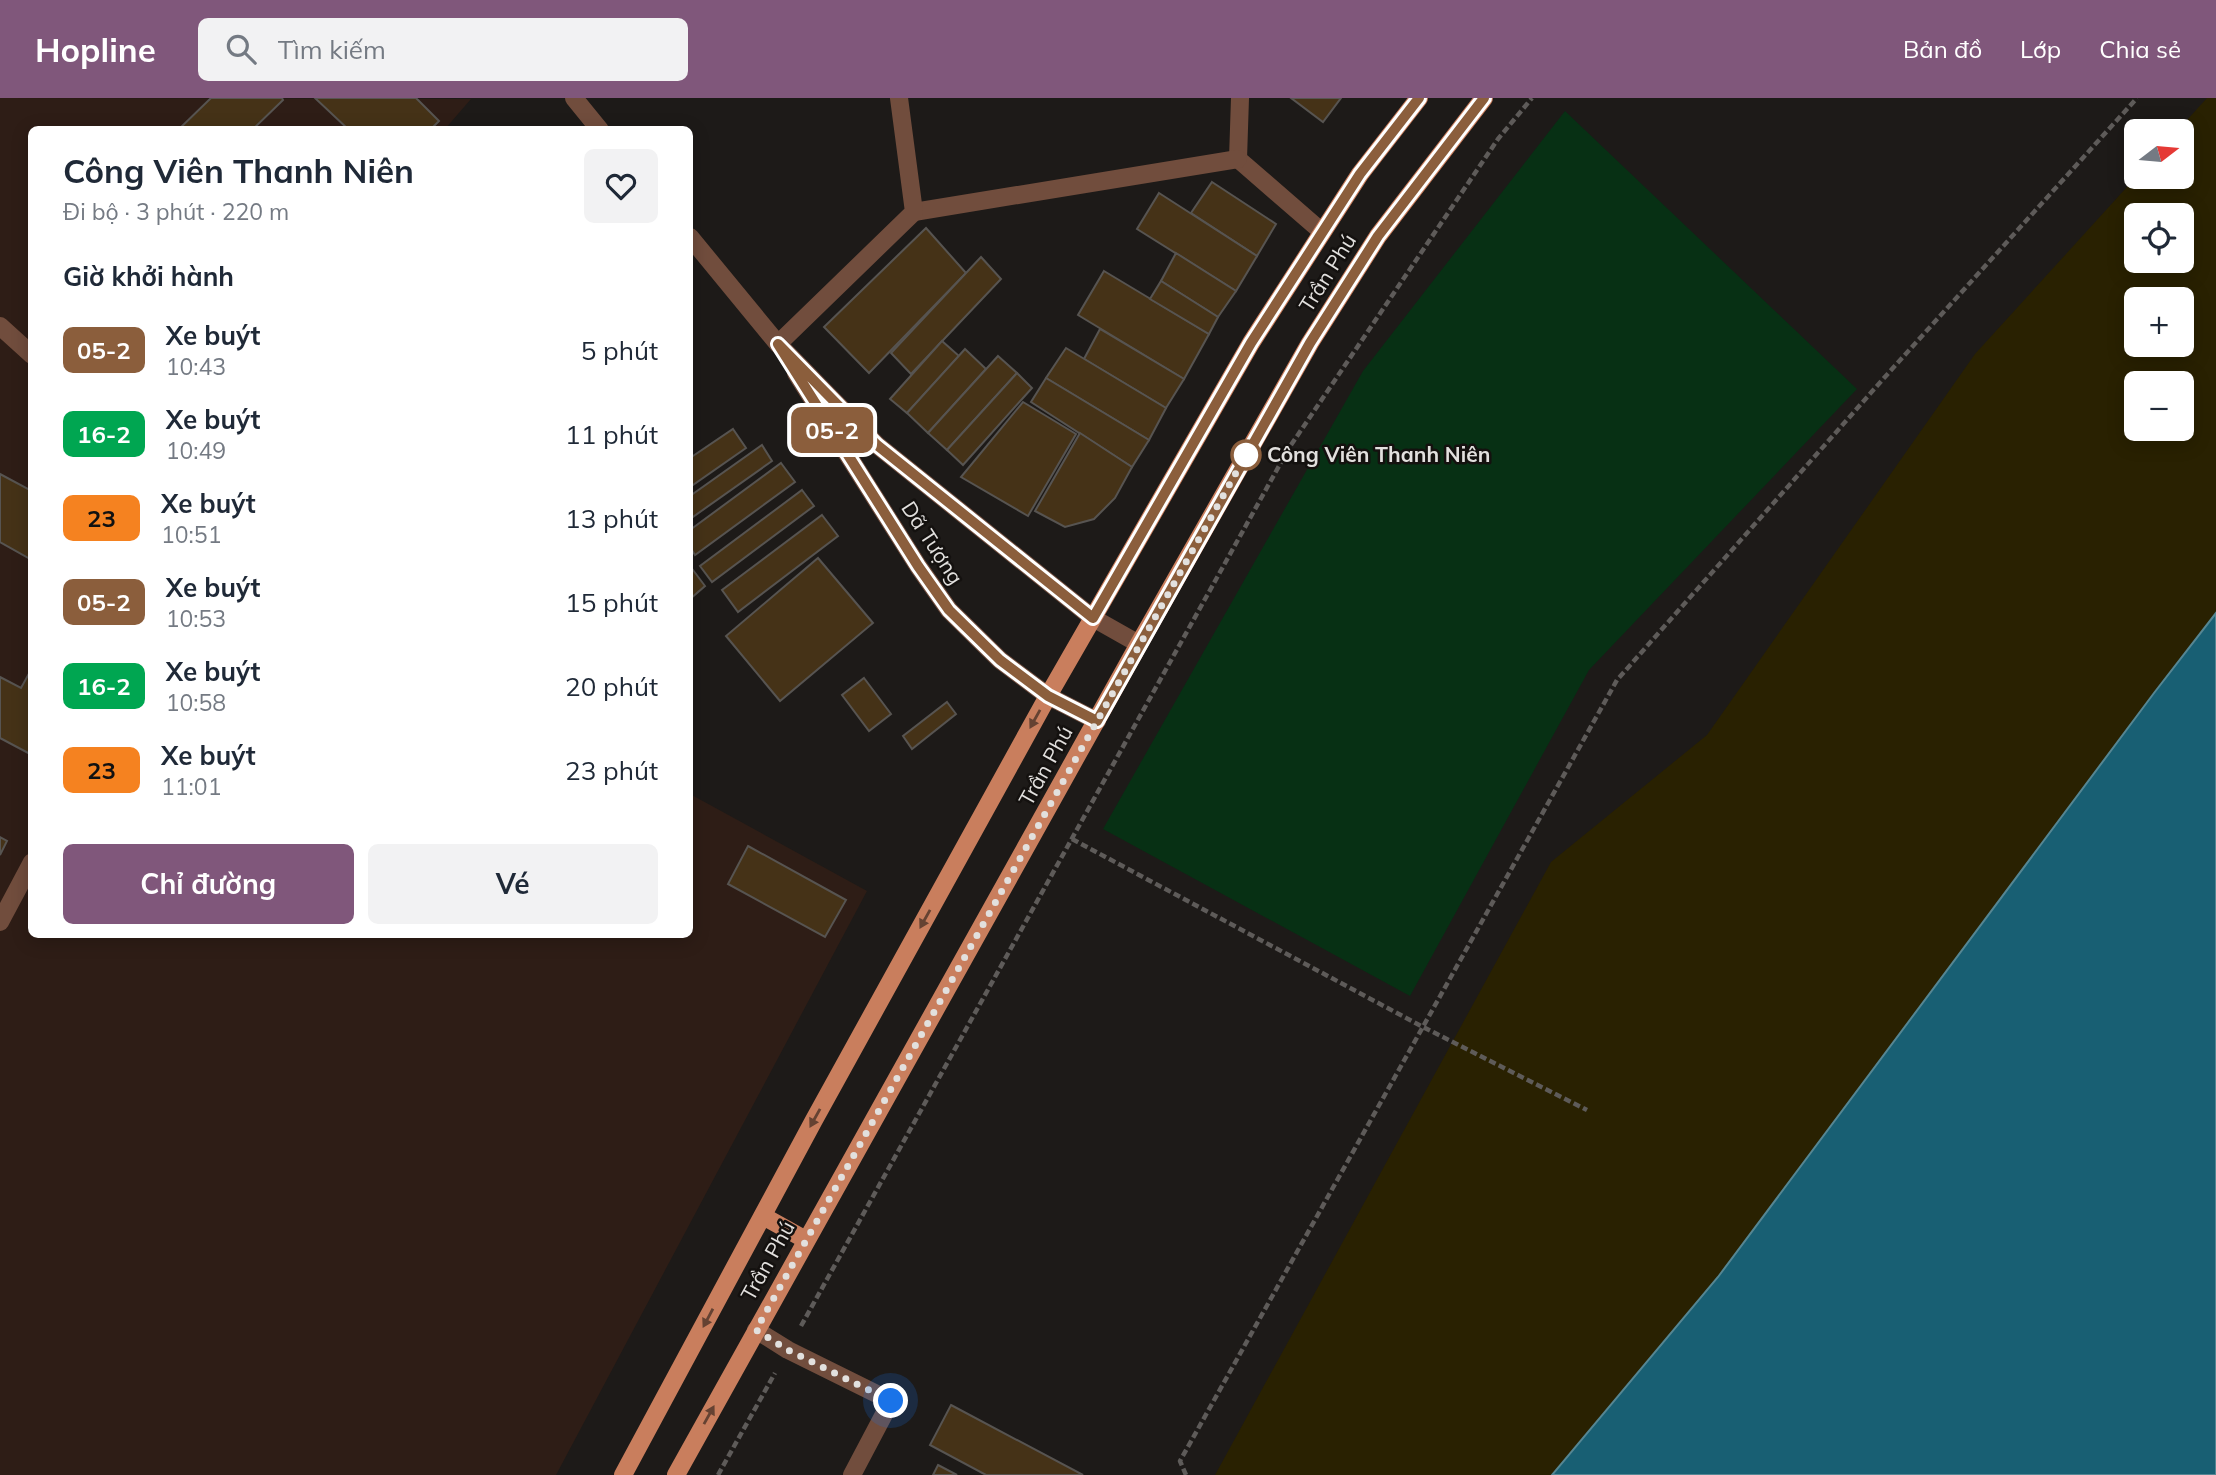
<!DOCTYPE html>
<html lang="vi">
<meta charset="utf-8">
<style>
:root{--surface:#fff;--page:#f2f2f3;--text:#1f2937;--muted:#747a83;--accent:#80577b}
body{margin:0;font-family:Mulish,sans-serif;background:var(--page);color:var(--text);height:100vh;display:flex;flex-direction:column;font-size:26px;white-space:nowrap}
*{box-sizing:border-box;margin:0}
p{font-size:23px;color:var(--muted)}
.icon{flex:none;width:38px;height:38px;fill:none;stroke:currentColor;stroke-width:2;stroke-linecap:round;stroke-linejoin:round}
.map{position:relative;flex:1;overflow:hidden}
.panel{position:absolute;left:28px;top:28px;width:665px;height:812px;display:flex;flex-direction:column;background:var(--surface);border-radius:10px;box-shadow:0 4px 18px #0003}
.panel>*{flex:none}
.badge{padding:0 14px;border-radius:10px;font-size:24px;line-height:46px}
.needle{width:46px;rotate:74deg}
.tools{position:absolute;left:2124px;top:21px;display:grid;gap:14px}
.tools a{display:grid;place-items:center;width:70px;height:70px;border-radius:10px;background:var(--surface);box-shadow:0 4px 18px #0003;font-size:35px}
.you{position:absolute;width:35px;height:35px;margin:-18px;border:5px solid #fff;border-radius:50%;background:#1a73e8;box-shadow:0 0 0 10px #1a73e833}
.map>.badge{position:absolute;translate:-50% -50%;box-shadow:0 0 0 4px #fff}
h2{padding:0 35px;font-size:26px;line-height:63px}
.round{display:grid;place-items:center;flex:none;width:74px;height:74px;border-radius:10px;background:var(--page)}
.head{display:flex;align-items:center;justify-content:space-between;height:119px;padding:0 35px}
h1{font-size:33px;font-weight:700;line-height:52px}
.cta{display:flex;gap:14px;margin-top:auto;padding:14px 35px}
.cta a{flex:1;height:80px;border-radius:10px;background:var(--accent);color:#fff;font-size:28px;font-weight:700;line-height:80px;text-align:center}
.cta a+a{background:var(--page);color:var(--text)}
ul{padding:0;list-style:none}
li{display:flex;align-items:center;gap:21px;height:84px;padding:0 35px}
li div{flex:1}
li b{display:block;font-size:26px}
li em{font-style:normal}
li .badge{min-width:77px;font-weight:700;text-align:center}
header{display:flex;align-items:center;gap:42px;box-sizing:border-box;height:98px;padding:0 35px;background:var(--accent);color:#fff}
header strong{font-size:33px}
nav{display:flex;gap:38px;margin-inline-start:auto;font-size:24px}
.search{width:490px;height:63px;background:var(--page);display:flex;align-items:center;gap:18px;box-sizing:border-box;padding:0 24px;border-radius:10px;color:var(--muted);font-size:26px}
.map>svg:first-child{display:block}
.education{fill:#2e1d16}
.green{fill:#073014}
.sand{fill:#292101;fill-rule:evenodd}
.water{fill:#185f73;stroke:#558693;stroke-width:2}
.building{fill:#453217;stroke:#575451;stroke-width:2}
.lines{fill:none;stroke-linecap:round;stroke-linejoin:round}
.path{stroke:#5e5b59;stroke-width:4.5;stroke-dasharray:7 3.5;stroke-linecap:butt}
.minor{stroke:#714d3d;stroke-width:18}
.major{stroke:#c97e5d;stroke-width:18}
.oneway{fill:#654232}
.line-casing{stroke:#fff;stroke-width:16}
.line{stroke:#8b5e3c;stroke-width:10}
.walk{stroke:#e2e0de;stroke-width:7;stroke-dasharray:0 12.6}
.stop-dot{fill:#fff;stroke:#8b5e3c;stroke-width:3.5}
.labels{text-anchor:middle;stroke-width:5;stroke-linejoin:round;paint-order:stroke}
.street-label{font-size:21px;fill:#e2e0de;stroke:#14110f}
.stop-label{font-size:21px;font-weight:bold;fill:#e2e0de;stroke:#14110f;text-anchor:start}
</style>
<header>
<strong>Hopline</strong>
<div class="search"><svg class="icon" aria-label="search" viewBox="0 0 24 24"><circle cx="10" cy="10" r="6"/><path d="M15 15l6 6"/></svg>Tìm kiếm</div>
<nav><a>Bản đồ</a><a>Lớp</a><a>Chia sẻ</a></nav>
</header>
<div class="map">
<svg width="2216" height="1377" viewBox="0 0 2216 1377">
<rect width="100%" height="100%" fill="#1d1a18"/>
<path class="education" d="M0,0L471,1L445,31L32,32V836H690V696L867,793L556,1377H0Z"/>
<path class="green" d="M1565,13L1857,291L1589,572L1410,898L1103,731L1363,273Z"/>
<path class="sand" d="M2207,0H2216V515L2154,595L1718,1179L1552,1377H1215L1551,764L1707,637L1975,256L2137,78L2182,79V33H2177ZM2137,117H2182V163H2137ZM2137,201H2182V247H2137ZM2137,285H2182V331H2137Z"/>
<path class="water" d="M2216,515V1377H1552L1718,1179L2154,595Z"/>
<g class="building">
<path d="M211,0H282L283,2L252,32H178Z"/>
<path d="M315,0H416L439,23L430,32H349Z"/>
<path d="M1291,0H1341L1323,24Z"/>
<path d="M1212,84L1276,126L1257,158L1191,115Z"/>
<path d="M1159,95L1257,158L1236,193L1137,131Z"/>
<path d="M926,130L966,175L869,275L824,229Z"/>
<path d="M1176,155L1236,193L1218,219L1161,183Z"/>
<path d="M981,159L1001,181L911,276L891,255Z"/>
<path d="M1104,173L1209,236L1184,281L1078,217Z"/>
<path d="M1161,183L1218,219L1209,236L1150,201Z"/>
<path d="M1100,231L1184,281L1166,310L1084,261Z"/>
<path d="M942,243L959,258L907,315L890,301Z"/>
<path d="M1066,250L1166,310L1149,342L1046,280Z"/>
<path d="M965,251L986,271L928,335L907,315Z"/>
<path d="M998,258L1017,275L947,352L928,335Z"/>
<path d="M1017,275L1032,290L963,367L947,352Z"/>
<path d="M1046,280L1149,342L1132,369L1031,304Z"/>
<path d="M1023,304L1076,336L1028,418L961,379Z"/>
<path d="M733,331L746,350L690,389V360Z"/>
<path d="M1080,335L1132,369L1115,400L1094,421L1065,429L1035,413Z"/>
<path d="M762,347L772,363L690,421V398Z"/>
<path d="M781,365L795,384L695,457L690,449V432Z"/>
<path d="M0,376L32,393V462L0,444Z"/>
<path d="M802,392L814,408L712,484L700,468Z"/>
<path d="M822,417L838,438L738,514L722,492Z"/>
<path d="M818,460L873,525L780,603L726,538Z"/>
<path d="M690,468L705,488L690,501Z"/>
<path d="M31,572L32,573V657L0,640V579L21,590Z"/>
<path d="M864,580L891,616L869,633L842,597Z"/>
<path d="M947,604L956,616L912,651L903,638Z"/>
<path d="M0,739L7,743L0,757Z"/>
<path d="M748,748L846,802L825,839L728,786Z"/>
<path d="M951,1307L1083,1377H986L930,1347Z"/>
<path d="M938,1367L957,1377H933Z"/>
</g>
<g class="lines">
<g class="path">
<path d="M1072,741L1423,929L1587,1012"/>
<path d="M801,1228L1289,350L1498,41L1532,0"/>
<path d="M718,1377L775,1275"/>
<path d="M1186,1377L1180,1363L1617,582L1884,280L2137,0"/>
</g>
<g class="minor">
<path d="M574,0L600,32"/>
<path d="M1240,0L1238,61L1321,133"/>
<path d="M914,114L1238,61"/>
<path d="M690,139L778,246L877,347L1093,520L1139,546"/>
<path d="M0,228L32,257"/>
<path d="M778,246L914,114L899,0"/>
<path d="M796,275L918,468L949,512L1000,562L1048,598L1097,623"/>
<path d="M0,824L32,764"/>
<path d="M756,1232L788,1252L891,1303L852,1377"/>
</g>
<g class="major">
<path d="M763,1118L806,1142"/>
<path d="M623,1377L814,1022L1048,598L1251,245L1360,76L1419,0"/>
<path d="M676,1377L1139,546L1310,245L1378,138L1484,0"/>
</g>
</g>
<defs><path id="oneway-solid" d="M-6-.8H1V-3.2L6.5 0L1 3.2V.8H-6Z" transform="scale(1.75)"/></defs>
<g class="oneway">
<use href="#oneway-solid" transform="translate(1035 621) rotate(119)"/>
<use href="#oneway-solid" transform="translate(925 821) rotate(119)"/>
<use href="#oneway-solid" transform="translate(815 1020) rotate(119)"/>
<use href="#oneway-solid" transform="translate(708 1220) rotate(118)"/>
<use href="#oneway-solid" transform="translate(709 1317) rotate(-61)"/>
</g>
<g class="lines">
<g class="line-casing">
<path id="line" d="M1419,0L1360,76L1251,245L1093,520L877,347L778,246L918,468L949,512L1000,562L1048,598L1097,623L1310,245L1378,138L1484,0"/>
</g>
<use href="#line" class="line"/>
<path class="walk" d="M891,1303L788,1252L756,1232L1246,357"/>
</g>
<circle class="stop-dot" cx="1246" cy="357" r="14"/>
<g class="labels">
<g class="street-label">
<text transform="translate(1328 175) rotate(-58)" y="7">Trần Phú</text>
<text transform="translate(932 445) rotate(57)" y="7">Dã Tượng</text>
<text transform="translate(1046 668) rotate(-61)" y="7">Trần Phú</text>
<text transform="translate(768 1163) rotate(-61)" y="7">Trần Phú</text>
</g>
<g class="stop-label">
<text x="1267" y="364">Công Viên Thanh Niên</text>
</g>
</g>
</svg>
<div class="tools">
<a><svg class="needle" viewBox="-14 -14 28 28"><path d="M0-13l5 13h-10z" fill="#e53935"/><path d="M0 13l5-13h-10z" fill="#747a83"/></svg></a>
<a><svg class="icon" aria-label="locate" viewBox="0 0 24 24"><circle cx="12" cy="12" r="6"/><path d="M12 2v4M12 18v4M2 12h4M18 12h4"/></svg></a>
<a>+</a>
<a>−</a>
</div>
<div class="you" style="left:891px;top:1303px"></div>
<b class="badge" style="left:832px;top:332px;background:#8b5e3c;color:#fff">05-2</b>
<section class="panel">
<div class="head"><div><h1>Công Viên Thanh Niên</h1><p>Đi bộ · 3 phút · 220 m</p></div><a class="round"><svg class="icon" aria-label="heart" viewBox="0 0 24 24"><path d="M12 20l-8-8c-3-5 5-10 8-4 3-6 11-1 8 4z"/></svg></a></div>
<h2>Giờ khởi hành</h2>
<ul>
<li><span class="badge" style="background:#8b5e3c;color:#fff">05-2</span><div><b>Xe buýt</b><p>10:43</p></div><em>5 phút</em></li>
<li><span class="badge" style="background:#00a651;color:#fff">16-2</span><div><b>Xe buýt</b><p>10:49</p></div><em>11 phút</em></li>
<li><span class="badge" style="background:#f58220;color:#111">23</span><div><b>Xe buýt</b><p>10:51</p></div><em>13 phút</em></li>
<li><span class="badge" style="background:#8b5e3c;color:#fff">05-2</span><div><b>Xe buýt</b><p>10:53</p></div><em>15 phút</em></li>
<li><span class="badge" style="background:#00a651;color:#fff">16-2</span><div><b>Xe buýt</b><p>10:58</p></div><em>20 phút</em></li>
<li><span class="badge" style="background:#f58220;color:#111">23</span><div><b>Xe buýt</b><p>11:01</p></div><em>23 phút</em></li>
</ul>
<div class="cta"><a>Chỉ đường</a><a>Vé</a></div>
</section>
</div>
